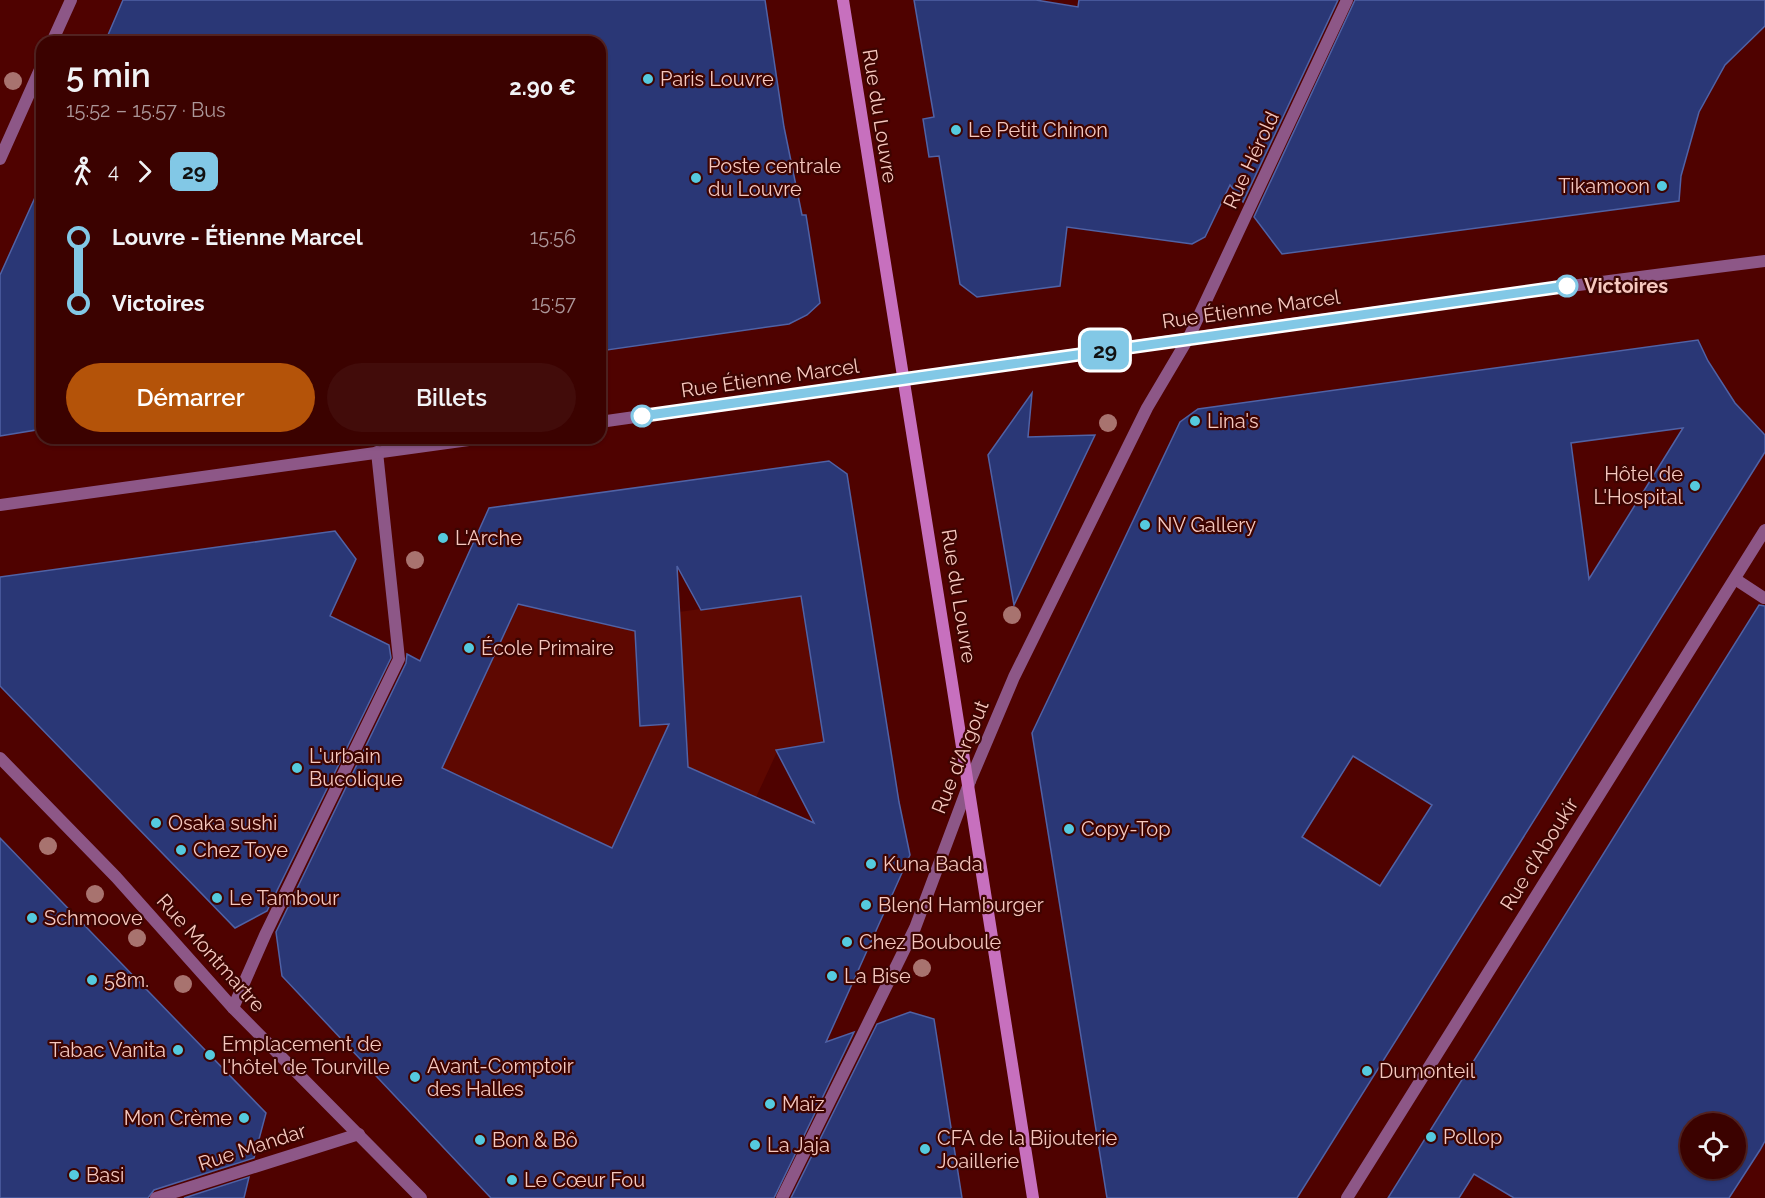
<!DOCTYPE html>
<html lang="fr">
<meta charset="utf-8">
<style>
:root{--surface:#3b0200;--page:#420c0a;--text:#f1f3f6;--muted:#ac9799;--line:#542422;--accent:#b45309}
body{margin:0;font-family:Raleway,sans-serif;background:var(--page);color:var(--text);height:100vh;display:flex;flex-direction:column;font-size:22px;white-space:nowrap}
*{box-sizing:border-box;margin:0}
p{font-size:20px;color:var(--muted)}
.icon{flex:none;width:33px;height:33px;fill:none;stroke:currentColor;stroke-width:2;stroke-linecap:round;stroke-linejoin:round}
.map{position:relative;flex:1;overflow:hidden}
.sheet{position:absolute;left:36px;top:36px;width:570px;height:408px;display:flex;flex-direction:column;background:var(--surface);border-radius:18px;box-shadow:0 2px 4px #0004,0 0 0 2px var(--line)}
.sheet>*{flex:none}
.badge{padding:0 12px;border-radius:9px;font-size:21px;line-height:39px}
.fabs{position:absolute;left:1680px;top:1113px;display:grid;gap:12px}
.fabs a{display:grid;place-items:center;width:66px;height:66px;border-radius:50%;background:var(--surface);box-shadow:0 2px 4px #0004,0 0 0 2px var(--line);font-size:30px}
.map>.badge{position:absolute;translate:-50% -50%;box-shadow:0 0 0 3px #fff}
.legs{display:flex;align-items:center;gap:9px;height:66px;padding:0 30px;font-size:20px}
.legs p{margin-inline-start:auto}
.head{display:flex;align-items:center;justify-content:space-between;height:102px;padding:0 30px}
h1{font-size:33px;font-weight:600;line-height:45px}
.action{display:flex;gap:12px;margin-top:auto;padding:12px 30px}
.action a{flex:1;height:69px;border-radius:36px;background:var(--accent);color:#fff;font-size:24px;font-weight:600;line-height:69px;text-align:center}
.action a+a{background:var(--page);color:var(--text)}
ul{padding:0 30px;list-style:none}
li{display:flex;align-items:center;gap:21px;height:66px;font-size:22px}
li i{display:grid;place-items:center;width:9px;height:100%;margin:0 8px;background:currentColor}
li i::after{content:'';width:15px;height:15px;margin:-8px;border:4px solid;border-radius:50%;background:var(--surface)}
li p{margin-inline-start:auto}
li:first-child i{background:linear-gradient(#0000 50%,currentColor 0)}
li:last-child i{background:linear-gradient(currentColor 50%,#0000 0)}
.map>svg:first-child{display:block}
.built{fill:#5e0801}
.building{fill:#2a3776;stroke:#5062a5;stroke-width:1.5;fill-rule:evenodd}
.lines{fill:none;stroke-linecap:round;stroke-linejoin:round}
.service{stroke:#8d5787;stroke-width:12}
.pedestrian{stroke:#8d5787;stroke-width:12}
.minor{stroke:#8d5787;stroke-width:12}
.tertiary{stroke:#8d5787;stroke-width:12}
.secondary{stroke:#c770be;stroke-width:12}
.tree{fill:#a8736f}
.line-1-casing{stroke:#fff;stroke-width:14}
.line-1{stroke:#82c8e6;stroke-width:9}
.poi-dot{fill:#55cade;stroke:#3d0401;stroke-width:2}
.stop-1-dot{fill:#fff;stroke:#82c8e6;stroke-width:3}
.labels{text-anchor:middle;stroke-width:4.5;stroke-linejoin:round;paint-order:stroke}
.poi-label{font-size:20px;fill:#f6c8bf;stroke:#3d0401;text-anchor:start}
.street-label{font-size:20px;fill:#f6c8bf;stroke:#3d0401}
.stop-label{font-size:20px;font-weight:bold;fill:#f6c8bf;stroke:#3d0401;text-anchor:start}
</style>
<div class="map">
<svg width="1765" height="1198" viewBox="0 0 1765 1198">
<rect width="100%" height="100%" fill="#4f0200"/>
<path class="built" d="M464,563L512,583L656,615L864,587L903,823L777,752L732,849L382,993L352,1051L334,1033L370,968L404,693Z"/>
<g class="building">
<path d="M123,0H765L784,127L802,215H806L820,303L807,315L789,324L600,351V42H105Z"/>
<path d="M914,0H1036L1078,7L1079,0H1338L1243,202L1230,185L1205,237L1192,244L1067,227L1060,286L977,297L960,284L939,156L929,157L923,119L934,117Z"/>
<path d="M1355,0H1765V26L1725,65L1699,112L1681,176L1679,201L1282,254L1254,217Z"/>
<path d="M42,182V429L0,436V275Z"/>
<path d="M1698,340L1708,361L1735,403L1765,435V452L1297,1198H1107L1032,733L1180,422L1198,409ZM1683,428L1589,579L1571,443ZM1353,756L1432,805L1380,886L1302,837Z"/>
<path d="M1032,393L1028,437L1095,435L1014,605L988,455Z"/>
<path d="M829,461L847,474L899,802L910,855L826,1042L854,1032L774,1198H491L282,976L276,932L406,663L407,654L420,661L489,508ZM677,566L701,610L801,596L824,742L776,750L814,823L688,767ZM518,604L635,631L640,726L669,724L612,848L442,768Z"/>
<path d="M335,531L356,559L330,616L389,645L391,658L267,911L235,928L0,686V577Z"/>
<path d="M1759,605L1765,606V1141L1760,1150L1729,1198H1514L1474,1174L1459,1198H1388ZM1690,1124H1736V1168H1690Z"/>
<path d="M0,838L266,1113L254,1158L154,1190L148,1198H0Z"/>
<path d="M910,1012L934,1019L962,1198H791L877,1024Z"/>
<path d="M249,1177L244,1198H184Z"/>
</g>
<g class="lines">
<g class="service">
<path d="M1735,579L1764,598"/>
<path d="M970,781L1014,677L1147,408L1189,337"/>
</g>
<g class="pedestrian">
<path d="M0,758L116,877L233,1008L421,1198"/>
<path d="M233,1008L266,933L399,659L377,452"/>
<path d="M156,1198L359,1134"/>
<path d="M782,1198L915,928L970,781"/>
</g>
<g class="minor">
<path d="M52,42L71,0"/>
<path d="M0,159L42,65"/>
<path d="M1189,337L1347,0"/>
<path d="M1347,1198L1765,530"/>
</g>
<g class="tertiary">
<path d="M600,422C988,367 1376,310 1765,261"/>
<path d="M0,505L483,438"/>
</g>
<path class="secondary" d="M843,0C904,400 973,798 1033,1198"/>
</g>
<g class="tree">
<circle cx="13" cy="81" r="9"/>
<circle cx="1108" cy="423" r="9"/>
<circle cx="415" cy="560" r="9"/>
<circle cx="1012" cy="615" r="9"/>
<circle cx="48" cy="846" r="9"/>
<circle cx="95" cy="894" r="9"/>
<circle cx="137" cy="938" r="9"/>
<circle cx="922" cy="968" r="9"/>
<circle cx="183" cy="984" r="9"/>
</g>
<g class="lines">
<g class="line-1-casing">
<path id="line-1" d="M642,416C951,372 1259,327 1567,286"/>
</g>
<use href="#line-1" class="line-1"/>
</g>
<g class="poi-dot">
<circle cx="648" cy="79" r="6"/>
<circle cx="956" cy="130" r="6"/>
<circle cx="696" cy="178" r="6"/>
<circle cx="1662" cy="186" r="6"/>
<circle cx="1195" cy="421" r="6"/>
<circle cx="1695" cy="486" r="6"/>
<circle cx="1145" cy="525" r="6"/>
<circle cx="443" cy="538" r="6"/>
<circle cx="469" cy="648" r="6"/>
<circle cx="297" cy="768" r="6"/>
<circle cx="156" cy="823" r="6"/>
<circle cx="1069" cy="829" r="6"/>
<circle cx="181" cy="850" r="6"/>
<circle cx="871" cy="864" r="6"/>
<circle cx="217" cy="898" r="6"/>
<circle cx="866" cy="905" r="6"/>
<circle cx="32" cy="918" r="6"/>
<circle cx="847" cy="942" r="6"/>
<circle cx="832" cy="976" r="6"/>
<circle cx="92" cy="980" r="6"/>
<circle cx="178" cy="1050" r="6"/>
<circle cx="210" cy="1055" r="6"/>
<circle cx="1367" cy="1071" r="6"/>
<circle cx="415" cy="1077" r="6"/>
<circle cx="770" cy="1104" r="6"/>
<circle cx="244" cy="1118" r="6"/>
<circle cx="1431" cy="1137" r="6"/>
<circle cx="480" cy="1140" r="6"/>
<circle cx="755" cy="1145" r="6"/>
<circle cx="925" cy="1149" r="6"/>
<circle cx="74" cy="1175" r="6"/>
<circle cx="512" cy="1180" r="6"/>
</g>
<g class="stop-1-dot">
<circle cx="1567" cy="286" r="10"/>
<circle cx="642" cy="416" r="10"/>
</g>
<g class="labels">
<g class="poi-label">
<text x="660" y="86">Paris Louvre</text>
<text x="968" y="137">Le Petit Chinon</text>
<text x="708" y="173">Poste centrale<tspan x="708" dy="23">du Louvre</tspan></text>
<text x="1650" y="193" text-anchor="end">Tikamoon</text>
<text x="1207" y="428">Lina's</text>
<text x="1683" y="481" text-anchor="end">Hôtel de<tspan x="1683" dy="23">L'Hospital</tspan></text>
<text x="1157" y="532">NV Gallery</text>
<text x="455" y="545">L'Arche</text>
<text x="481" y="655">École Primaire</text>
<text x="309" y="763">L'urbain<tspan x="309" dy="23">Bucolique</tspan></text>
<text x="168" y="830">Osaka sushi</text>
<text x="1081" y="836">Copy-Top</text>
<text x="193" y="857">Chez Toye</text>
<text x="883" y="871">Kuna Bada</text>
<text x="229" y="905">Le Tambour</text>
<text x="878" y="912">Blend Hamburger</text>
<text x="44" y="925">Schmoove</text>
<text x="859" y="949">Chez Bouboule</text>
<text x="844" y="983">La Bise</text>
<text x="104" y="987">58m.</text>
<text x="222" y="1051">Emplacement de<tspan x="222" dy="23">l'hôtel de Tourville</tspan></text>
<text x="166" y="1057" text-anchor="end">Tabac Vanita</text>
<text x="427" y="1073">Avant-Comptoir<tspan x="427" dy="23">des Halles</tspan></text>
<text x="1379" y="1078">Dumonteil</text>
<text x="782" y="1111">Maïz</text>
<text x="232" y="1125" text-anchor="end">Mon Crème</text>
<text x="1443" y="1144">Pollop</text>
<text x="937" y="1145">CFA de la Bijouterie<tspan x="937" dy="23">Joaillerie</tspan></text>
<text x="492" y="1147">Bon &amp; Bô</text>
<text x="767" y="1152">La Jaja</text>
<text x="86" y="1182">Basi</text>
<text x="524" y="1187">Le Cœur Fou</text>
</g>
<g class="street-label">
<text transform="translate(880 116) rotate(81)" y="7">Rue du Louvre</text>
<text transform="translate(1251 160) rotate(-65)" y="7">Rue Hérold</text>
<text transform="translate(1251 309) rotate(-8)" y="7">Rue Étienne Marcel</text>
<text transform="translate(770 378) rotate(-8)" y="7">Rue Étienne Marcel</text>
<text transform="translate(959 596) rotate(81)" y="7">Rue du Louvre</text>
<text transform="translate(960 757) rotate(-68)" y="7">Rue d'Argout</text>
<text transform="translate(1539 854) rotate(-58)" y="7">Rue d'Aboukir</text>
<text transform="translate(211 953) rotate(48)" y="7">Rue Montmartre</text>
<text transform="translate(252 1147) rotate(-18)" y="7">Rue Mandar</text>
</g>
<g class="stop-label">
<text x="1584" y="293">Victoires</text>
</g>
</g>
</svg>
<div class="fabs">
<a><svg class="icon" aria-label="locate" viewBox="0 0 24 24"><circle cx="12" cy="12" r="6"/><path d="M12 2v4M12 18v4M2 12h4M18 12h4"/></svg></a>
</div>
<b class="badge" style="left:1105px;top:350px;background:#82c8e6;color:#111">29</b>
<section class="sheet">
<div class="head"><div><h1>5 min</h1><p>15:52 – 15:57 · Bus</p></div><b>2.90 €</b></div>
<div class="legs"><svg class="icon" aria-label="walk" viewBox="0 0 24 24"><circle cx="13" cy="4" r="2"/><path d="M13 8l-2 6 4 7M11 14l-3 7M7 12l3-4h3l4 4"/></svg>4<svg class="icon" aria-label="forward" viewBox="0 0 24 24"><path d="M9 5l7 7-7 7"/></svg><b class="badge" style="background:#82c8e6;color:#111">29</b></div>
<ul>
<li><i style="color:#82c8e6"></i><b>Louvre - Étienne Marcel</b><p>15:56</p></li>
<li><i style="color:#82c8e6"></i><b>Victoires</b><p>15:57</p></li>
</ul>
<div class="action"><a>Démarrer</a><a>Billets</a></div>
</section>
</div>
